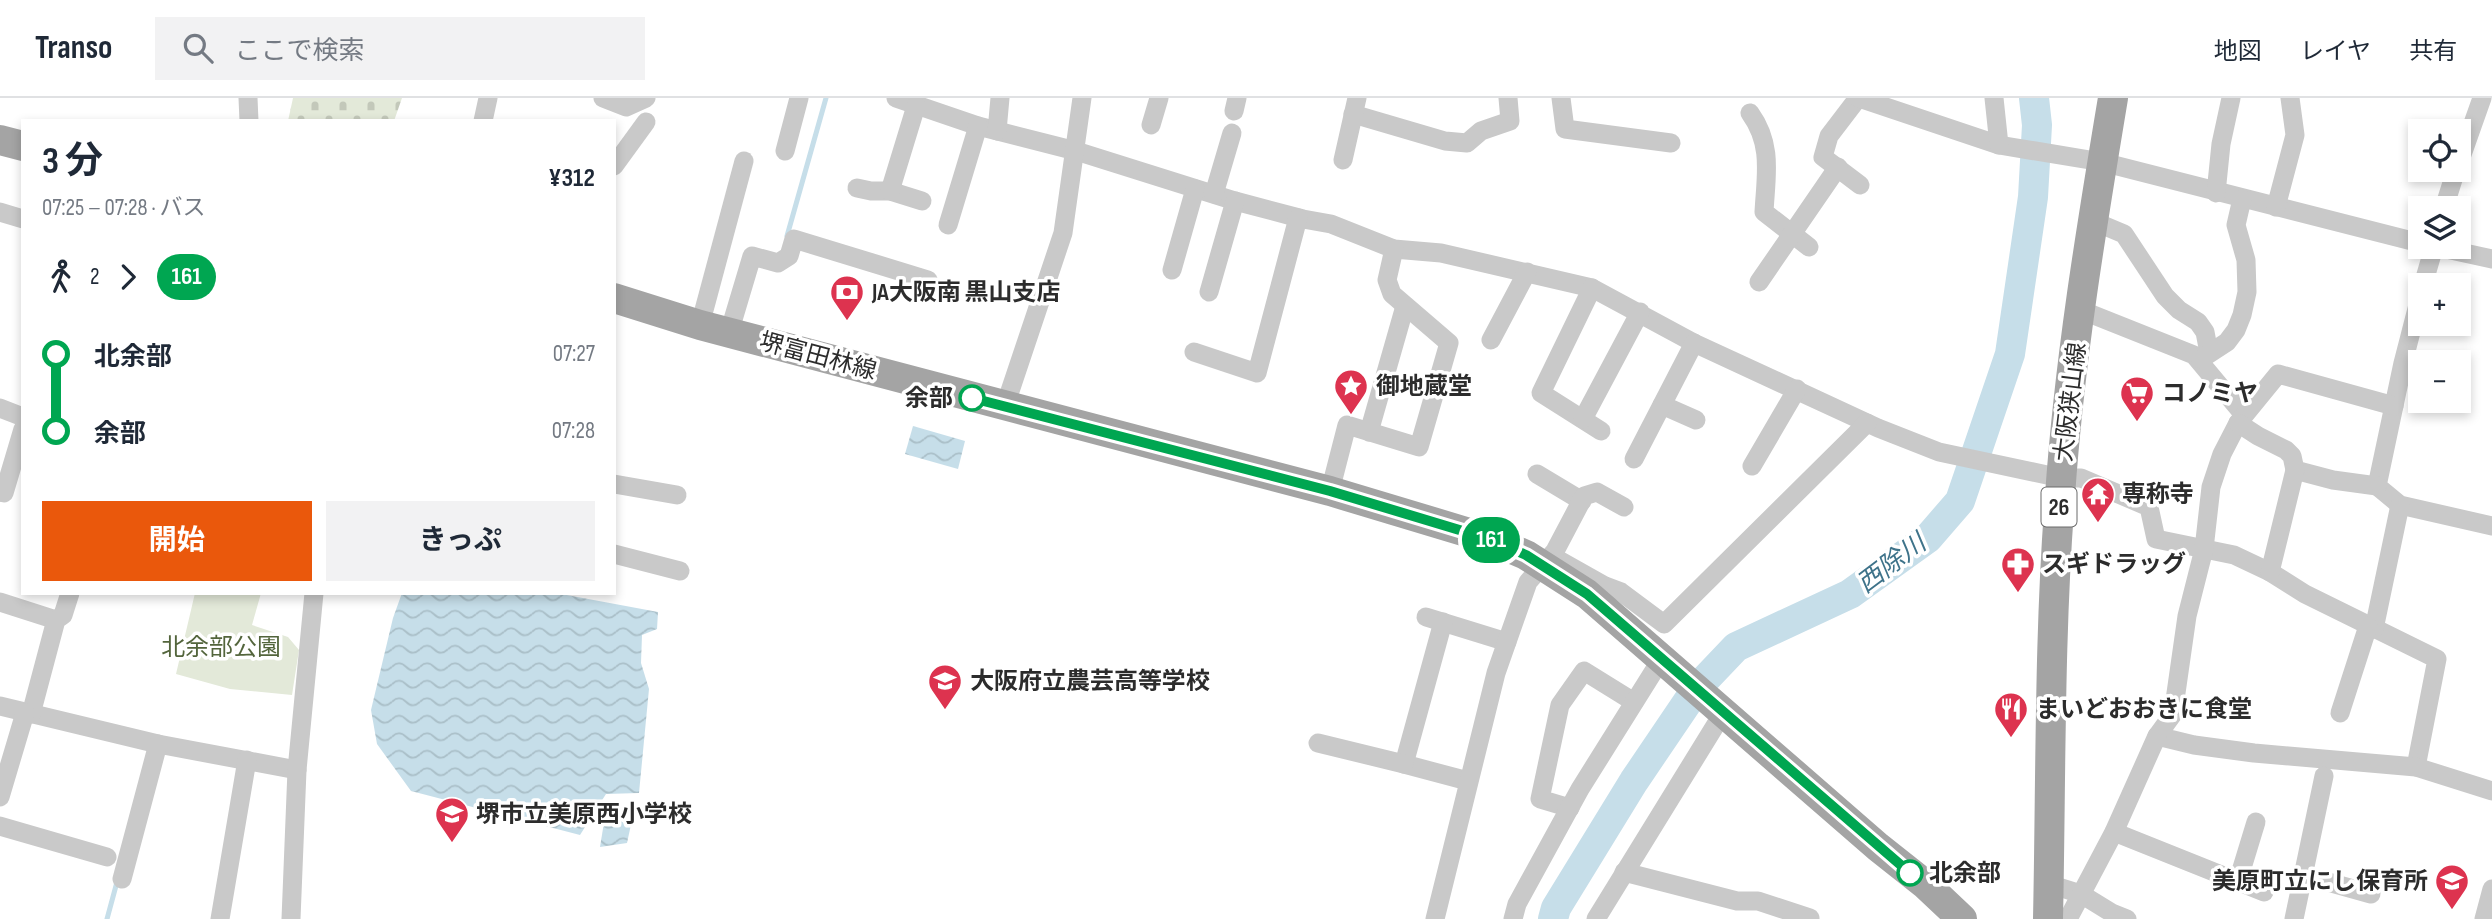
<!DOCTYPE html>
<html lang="ja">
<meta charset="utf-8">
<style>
:root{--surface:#fff;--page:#f2f2f3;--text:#1f2937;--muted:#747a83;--line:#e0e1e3;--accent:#ea580c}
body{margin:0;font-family:"Sofia Sans Condensed","Noto Sans JP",sans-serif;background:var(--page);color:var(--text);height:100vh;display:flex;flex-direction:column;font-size:26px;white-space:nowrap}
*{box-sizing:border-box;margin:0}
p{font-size:23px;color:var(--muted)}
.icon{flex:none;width:38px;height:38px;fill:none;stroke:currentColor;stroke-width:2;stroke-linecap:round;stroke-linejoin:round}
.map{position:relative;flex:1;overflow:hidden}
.details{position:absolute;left:21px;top:21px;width:595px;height:476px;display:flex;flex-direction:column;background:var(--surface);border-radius:0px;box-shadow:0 4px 10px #0003}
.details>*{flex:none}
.badge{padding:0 14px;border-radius:23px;font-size:24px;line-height:46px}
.controls{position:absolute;left:2408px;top:21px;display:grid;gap:14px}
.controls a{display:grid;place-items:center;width:63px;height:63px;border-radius:0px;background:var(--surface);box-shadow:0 4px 10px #0003;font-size:35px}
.map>.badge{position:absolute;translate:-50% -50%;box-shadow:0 0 0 4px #fff}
.legs{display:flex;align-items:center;gap:10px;height:77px;padding:0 21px;font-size:23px}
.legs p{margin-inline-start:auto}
.head{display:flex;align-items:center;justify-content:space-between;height:119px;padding:0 21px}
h1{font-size:38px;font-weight:700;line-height:52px}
.primary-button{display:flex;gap:14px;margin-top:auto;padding:14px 21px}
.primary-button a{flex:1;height:80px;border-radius:0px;background:var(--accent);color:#fff;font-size:28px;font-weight:700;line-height:80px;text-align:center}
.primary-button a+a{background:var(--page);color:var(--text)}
ul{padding:0 21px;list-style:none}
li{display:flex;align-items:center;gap:24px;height:77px;font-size:26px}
li i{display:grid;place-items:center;width:10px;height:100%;margin:0 9px;background:currentColor}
li i::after{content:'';width:18px;height:18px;margin:-9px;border:5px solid;border-radius:50%;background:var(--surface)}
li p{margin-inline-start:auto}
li:first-child i{background:linear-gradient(#0000 50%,currentColor 0)}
li:last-child i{background:linear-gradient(currentColor 50%,#0000 0)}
header{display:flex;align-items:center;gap:42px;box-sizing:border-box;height:98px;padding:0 35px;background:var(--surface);border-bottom:2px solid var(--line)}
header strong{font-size:33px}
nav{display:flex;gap:38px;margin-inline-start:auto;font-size:24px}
.search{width:490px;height:63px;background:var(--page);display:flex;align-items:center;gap:18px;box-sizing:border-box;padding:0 24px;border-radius:0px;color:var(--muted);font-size:26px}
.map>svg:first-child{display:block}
.cemetery{fill:url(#cemetery-stones)}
.green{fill:#e3e9d9}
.water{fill:url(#water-waves)}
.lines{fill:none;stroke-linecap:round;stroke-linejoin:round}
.stream{stroke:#c6dee9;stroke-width:5}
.river{stroke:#c6dee9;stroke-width:30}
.minor{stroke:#c9c9c9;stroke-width:19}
.primary{stroke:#a4a4a4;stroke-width:30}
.line-1-casing{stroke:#fff;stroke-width:16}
.line-1{stroke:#00a651;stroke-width:10}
.stop-1-dot{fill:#fff;stroke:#00a651;stroke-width:3.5}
.labels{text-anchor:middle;stroke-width:7;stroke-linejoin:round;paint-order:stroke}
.shield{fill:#fff;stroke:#6b6b6b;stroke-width:2}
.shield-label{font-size:23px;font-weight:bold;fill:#2c2c2c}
.poi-label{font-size:24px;font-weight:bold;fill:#2c2c2c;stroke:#fff;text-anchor:start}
.street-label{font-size:24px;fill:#2c2c2c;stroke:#fff}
.stop-label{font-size:24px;font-weight:bold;fill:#2c2c2c;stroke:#fff;text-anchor:end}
.park-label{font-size:24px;fill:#53653c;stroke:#fff}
.water-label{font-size:26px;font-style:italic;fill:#3e738a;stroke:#fff}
</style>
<header>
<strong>Transo</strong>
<div class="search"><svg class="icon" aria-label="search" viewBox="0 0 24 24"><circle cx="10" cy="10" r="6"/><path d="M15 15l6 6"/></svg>ここで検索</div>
<nav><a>地図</a><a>レイヤ</a><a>共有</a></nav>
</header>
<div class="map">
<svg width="2492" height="821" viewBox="0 0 2492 821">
<defs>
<pattern id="cemetery-stones" width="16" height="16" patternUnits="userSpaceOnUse" patternTransform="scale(1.75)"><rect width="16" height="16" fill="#e3e9d9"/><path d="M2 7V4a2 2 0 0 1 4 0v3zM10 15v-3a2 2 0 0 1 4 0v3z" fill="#c3c8ba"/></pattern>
<pattern id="water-waves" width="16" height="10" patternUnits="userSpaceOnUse" patternTransform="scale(1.75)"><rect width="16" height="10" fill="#c6dee9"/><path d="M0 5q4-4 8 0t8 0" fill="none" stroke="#aabfc8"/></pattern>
</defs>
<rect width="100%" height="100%" fill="#fff"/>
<path class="cemetery" d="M293,0H402L394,23H288Z"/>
<path class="green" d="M195,495H261L252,527L288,539L299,552L292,597L230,591L176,576Z"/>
<g class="water">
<path d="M913,328L965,343L958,371L905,356Z"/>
<path d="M402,495H556L658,514L657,531L642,537L641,565L649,591L639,695L606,696L580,737L411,693L377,646L371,612L393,520Z"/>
<path d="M607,706L635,708L627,745L600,749Z"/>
</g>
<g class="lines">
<g class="stream">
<path d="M787,138L826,0"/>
<path d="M107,821L117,784"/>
</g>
<path class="river" d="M1553,821L1556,810L1634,683L1697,590L1736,549L1850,496L1928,440L1960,403L2010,256L2033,99L2037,27L2034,0"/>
<g class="minor">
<path d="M248,0L249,23"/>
<path d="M603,0L626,9L646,0"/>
<path d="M896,0L978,28L1076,53L1235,103L1303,121L1331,126L1394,151L1441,155L1592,190L1694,245L1878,330L1939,354L2061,380H2081L2149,409L2156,441L2234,457L2270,474L2305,496L2437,561L2416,669"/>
<path d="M1561,0L1565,31L1671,45"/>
<path d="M1858,0L1829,38L1823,59L1860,87"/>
<path d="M1859,0L1999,47L2102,64L2420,145"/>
<path d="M1994,0L1999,47"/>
<path d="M1234,13L1237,0"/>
<path d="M1750,15C1773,47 1766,77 1764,114L1809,149"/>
<path d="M1353,16L1445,43L1467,45L1481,33L1510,23L1508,0"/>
<path d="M483,23L488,0"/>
<path d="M1151,27L1159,0"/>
<path d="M997,33L1000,0"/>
<path d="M785,53L799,0"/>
<path d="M1343,62L1357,0"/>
<path d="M2459,65L2482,0"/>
<path d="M614,68L646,24"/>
<path d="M857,90L871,93H890L922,103"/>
<path d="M890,93L916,8"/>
<path d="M2216,95L2221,46L2231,0"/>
<path d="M1214,96L1232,35"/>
<path d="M2276,109L2295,37L2290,0"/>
<path d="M2444,110L2456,72"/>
<path d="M0,114L23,121"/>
<path d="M2093,123L2124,136L2165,198L2179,212L2198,224L2205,234L2209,255"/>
<path d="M948,127L978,28"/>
<path d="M2437,149L2492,161"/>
<path d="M1172,172L1195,91"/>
<path d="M1759,184L1838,69"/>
<path d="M2423,187L2434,149"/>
<path d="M1592,190L1541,295L1601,333"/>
<path d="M1209,194L1235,103"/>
<path d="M2420,199L2403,265L2377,388L2400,407L2492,428"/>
<path d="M2081,212L2194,257L2244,317"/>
<path d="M700,227L744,63"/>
<path d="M729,235L752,158L778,165L789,158L794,141L928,182"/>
<path d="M1491,242L1527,174"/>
<path d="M1194,254L1257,275L1298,120"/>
<path d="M2201,261L2227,244L2236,232L2242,217L2247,194L2246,162L2236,127L2242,101"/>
<path d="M1662,307L1696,322"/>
<path d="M1005,308L1063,135L1082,0"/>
<path d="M2394,308L2278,276L2238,325L2222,356L2211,389L2204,451L2187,518L2173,616L2157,638L2194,647L2254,655L2416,669L2492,693"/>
<path d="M0,310L23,319"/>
<path d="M1583,321L1640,214"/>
<path d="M2238,325L2258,338L2286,352L2292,358L2295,372L2333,382L2377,388"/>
<path d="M1369,334L1405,208"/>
<path d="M1634,361L1694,245"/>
<path d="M1752,368L1797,291"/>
<path d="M1537,376L1582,403"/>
<path d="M614,386L677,397"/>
<path d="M1330,393L1347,327L1419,349L1449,245L1392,196L1387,182L1394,151"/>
<path d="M4,395L23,331"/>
<path d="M614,456L680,473"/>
<path d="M1557,461L1605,488L1621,494L1664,526L1867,325"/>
<path d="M2270,474L2295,372"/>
<path d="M0,504L56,522"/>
<path d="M1426,519L1507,544"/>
<path d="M1443,524L1404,666L1468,683"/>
<path d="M2374,531L2400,407"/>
<path d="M0,608L158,646L297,672"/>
<path d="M2340,615L2368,528"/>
<path d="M31,616L56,522L63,517L70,495"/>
<path d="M1318,645L1404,666"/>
<path d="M0,699L25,615"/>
<path d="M1570,710L1540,701L1560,607L1584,573L1634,604"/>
<path d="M0,728L107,759"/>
<path d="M2114,734L2264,794"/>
<path d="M1624,774L1737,803H1758L1810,820"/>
<path d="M2303,777L2371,796"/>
<path d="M122,781L158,646"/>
<path d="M2238,783L2256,724"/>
<path d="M2049,786L2081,796L2112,815L2127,821"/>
<path d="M220,821L247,662"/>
<path d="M291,821L297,672L314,495"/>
<path d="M1435,821L1496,575L1528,484L1555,453L1584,398L1597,394L1624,409"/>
<path d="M1513,821L1517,806L1580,691L1662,560"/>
<path d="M1596,821L1723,615"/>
<path d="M2068,821L2114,734L2157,638"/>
<path d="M2294,821L2324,678"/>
<path d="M2484,821L2492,791"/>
</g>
<g class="primary">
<path d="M0,42L23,48"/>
<path d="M614,200L700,227L1330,393L1486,440L1526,457L1587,496L1878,749L1926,787L1962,821"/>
<path d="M2048,821C2051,680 2049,539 2060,398C2069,265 2091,132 2113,0"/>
</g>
</g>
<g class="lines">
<g class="line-1-casing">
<path id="line-1" d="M972,300L1330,393L1486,440L1526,457L1587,496L1910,775"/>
</g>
<use href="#line-1" class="line-1"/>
</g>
<defs>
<g id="bank-pin" transform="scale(1.75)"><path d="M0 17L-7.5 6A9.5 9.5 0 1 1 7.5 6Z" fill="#dd334f" stroke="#fff"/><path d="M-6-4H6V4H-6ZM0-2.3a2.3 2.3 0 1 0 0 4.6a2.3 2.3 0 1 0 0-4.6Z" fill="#fff"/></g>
<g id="sight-pin" transform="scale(1.75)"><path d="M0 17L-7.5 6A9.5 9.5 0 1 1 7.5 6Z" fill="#dd334f" stroke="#fff"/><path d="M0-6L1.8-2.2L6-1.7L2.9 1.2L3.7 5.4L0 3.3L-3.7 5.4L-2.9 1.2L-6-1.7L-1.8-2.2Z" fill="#fff"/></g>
<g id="supermarket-pin" transform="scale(1.75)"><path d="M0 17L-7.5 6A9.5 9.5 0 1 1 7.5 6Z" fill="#dd334f" stroke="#fff"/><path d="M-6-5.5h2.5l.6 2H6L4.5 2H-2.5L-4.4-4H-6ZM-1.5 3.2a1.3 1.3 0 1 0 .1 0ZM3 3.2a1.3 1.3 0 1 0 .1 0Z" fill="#fff"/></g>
<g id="temple-pin" transform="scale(1.75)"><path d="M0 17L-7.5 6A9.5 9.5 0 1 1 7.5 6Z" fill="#dd334f" stroke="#fff"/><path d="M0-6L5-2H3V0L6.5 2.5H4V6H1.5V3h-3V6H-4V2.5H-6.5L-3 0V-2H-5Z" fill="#fff"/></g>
<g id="pharmacy-pin" transform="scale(1.75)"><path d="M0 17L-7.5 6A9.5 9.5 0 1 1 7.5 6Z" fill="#dd334f" stroke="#fff"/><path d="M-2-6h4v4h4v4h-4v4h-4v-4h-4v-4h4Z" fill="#fff"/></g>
<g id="school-pin" transform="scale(1.75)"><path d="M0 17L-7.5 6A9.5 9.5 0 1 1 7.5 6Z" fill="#dd334f" stroke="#fff"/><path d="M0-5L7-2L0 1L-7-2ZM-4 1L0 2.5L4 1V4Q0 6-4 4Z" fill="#fff"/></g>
<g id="restaurant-pin" transform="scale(1.75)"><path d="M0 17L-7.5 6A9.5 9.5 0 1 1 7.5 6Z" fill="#dd334f" stroke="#fff"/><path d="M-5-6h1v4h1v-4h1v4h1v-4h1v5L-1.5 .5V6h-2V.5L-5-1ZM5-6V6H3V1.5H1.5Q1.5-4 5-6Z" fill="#fff"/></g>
</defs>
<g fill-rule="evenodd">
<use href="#bank-pin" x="847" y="194"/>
<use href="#sight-pin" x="1351" y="288"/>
<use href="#supermarket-pin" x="2137" y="295"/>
<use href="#temple-pin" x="2098" y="396"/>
<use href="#pharmacy-pin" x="2018" y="466"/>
<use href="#school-pin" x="945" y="583"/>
<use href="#restaurant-pin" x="2011" y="611"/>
<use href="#school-pin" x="452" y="716"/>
<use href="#school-pin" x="2452" y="783"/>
</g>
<g class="stop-1-dot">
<circle cx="972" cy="300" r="12"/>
<circle cx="1910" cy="775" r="12"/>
</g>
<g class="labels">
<rect class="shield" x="2041.5" y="389.5" width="35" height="39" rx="5"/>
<g class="shield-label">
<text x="2059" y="417">26</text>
</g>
<g class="poi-label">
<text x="872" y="202">JA大阪南 黒山支店</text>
<text x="1376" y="296">御地蔵堂</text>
<text x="2162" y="303">コノミヤ</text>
<text x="2122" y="404">専称寺</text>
<text x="2042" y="474">スギドラッグ</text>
<text x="970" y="591">大阪府立農芸高等学校</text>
<text x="2036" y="619">まいどおおきに食堂</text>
<text x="476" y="724">堺市立美原西小学校</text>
<text x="2428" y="791" text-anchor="end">美原町立にし保育所</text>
</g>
<g class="street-label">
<text transform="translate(818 258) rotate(15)" y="8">堺富田林線</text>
<text transform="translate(2070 304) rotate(-83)" y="8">大阪狭山線</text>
</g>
<g class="stop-label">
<text x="953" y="308">余部</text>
<text x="1929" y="783" text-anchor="start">北余部</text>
</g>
<g class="park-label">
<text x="221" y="557">北余部公園</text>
</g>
<g class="water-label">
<text transform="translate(1891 465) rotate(-37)" y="9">西除川</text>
</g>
</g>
</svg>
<div class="controls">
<a><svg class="icon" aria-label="locate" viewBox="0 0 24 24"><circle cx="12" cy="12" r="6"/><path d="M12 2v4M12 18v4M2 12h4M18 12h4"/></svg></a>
<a><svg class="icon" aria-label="layers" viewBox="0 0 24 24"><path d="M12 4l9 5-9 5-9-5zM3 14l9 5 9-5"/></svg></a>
<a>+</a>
<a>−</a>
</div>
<b class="badge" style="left:1491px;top:442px;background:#00a651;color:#fff">161</b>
<section class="details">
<div class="head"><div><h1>3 分</h1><p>07:25 – 07:28 · バス</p></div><b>¥312</b></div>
<div class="legs"><svg class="icon" aria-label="walk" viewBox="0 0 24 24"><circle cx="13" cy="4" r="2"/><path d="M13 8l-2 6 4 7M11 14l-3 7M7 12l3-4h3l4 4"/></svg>2<svg class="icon" aria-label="forward" viewBox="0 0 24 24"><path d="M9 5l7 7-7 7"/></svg><b class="badge" style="background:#00a651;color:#fff">161</b></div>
<ul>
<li><i style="color:#00a651"></i><b>北余部</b><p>07:27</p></li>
<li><i style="color:#00a651"></i><b>余部</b><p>07:28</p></li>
</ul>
<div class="primary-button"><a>開始</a><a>きっぷ</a></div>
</section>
</div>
